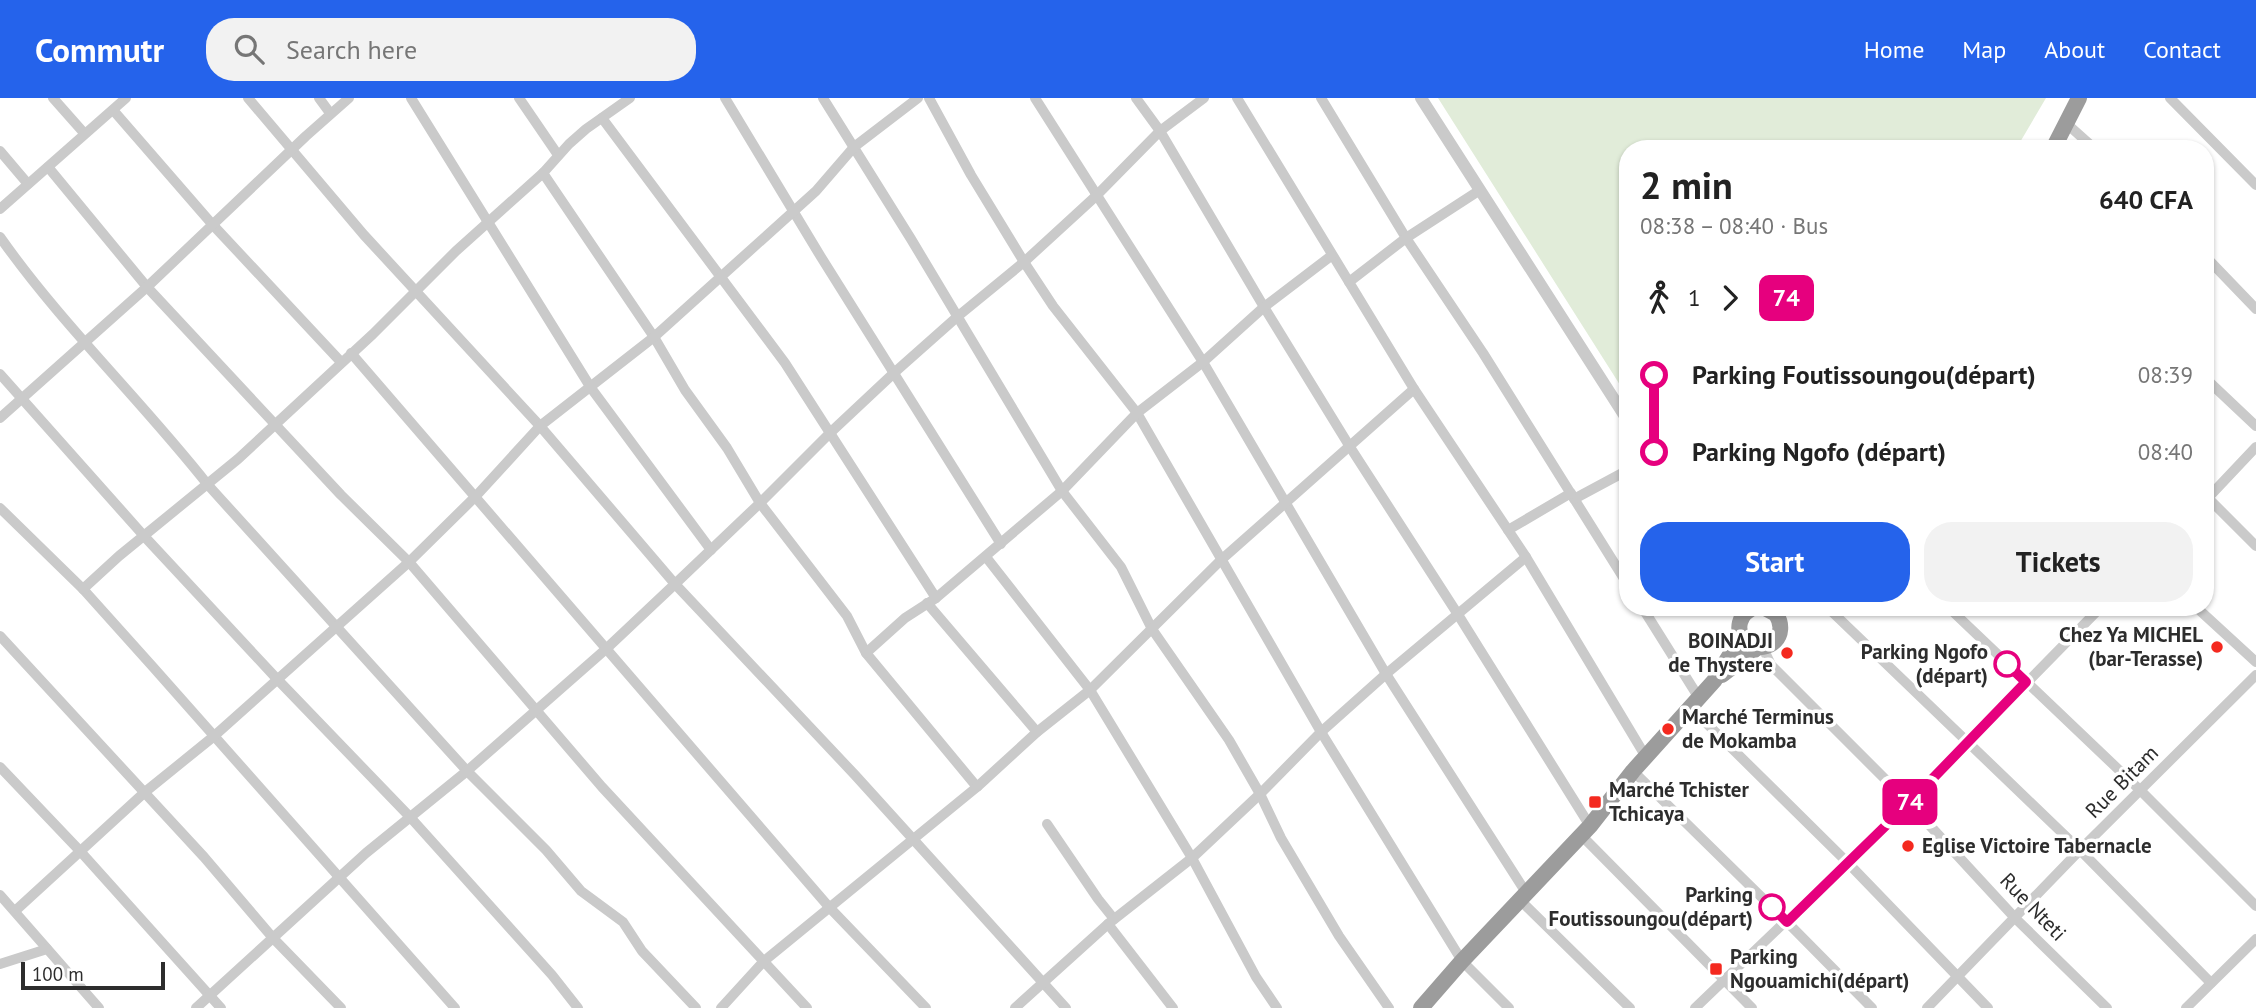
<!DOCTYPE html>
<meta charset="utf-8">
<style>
:root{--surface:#fff;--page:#f2f2f2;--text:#222;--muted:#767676;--accent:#2563eb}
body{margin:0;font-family:"PT Sans",sans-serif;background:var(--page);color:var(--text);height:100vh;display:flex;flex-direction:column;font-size:26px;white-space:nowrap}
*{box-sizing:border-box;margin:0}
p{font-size:23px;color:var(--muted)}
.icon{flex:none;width:38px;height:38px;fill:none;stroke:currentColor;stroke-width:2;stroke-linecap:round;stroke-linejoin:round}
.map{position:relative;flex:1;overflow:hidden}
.panel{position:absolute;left:1619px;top:42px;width:595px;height:476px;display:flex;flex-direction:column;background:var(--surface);border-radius:28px;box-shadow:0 2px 5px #0004}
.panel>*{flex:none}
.badge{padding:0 14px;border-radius:10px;font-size:24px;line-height:46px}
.scale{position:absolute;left:21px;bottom:18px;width:144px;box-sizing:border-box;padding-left:7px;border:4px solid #2d2d2d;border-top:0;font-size:19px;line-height:24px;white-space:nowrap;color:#2d2d2d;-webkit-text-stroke:5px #fff;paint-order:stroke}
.map>.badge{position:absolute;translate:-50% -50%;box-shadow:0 0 0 4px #fff}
.legs{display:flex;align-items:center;gap:10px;height:77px;padding:0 21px;font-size:23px}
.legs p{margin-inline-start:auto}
.head{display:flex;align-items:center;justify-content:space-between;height:119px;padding:0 21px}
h1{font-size:38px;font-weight:600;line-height:52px}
.primary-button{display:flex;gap:14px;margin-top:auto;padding:14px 21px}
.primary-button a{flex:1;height:80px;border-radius:28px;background:var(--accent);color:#fff;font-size:28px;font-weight:600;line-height:80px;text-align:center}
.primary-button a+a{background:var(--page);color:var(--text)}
ul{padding:0 21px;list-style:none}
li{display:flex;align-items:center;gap:24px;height:77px;font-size:26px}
li i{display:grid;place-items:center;width:10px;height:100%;margin:0 9px;background:currentColor}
li i::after{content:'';width:18px;height:18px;margin:-9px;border:5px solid;border-radius:50%;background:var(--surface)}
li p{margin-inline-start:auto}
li:first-child i{background:linear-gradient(#0000 50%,currentColor 0)}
li:last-child i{background:linear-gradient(currentColor 50%,#0000 0)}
header{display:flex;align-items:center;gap:42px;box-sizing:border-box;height:98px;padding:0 35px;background:var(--accent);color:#fff}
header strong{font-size:33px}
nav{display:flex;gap:38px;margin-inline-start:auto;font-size:24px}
.search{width:490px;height:63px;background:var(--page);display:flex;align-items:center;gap:18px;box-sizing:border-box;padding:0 24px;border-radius:28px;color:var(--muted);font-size:26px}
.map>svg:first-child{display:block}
.green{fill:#e1ecd9}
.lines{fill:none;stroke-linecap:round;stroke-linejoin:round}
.minor{stroke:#cacaca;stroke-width:10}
.tertiary{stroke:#cacaca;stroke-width:12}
.trunk{stroke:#9c9c9c;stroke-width:16}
.line-1-casing{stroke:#fff;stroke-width:16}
.line-1{stroke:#e6007e;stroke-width:10}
.poi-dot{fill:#f4291f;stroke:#fff;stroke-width:2.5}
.stop-1-dot{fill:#fff;stroke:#e6007e;stroke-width:3.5}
.labels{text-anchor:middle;stroke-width:7;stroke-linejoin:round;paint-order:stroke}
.poi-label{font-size:21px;font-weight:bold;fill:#2d2d2d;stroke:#fff;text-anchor:start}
.stop-label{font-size:21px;font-weight:bold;fill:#2d2d2d;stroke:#fff;text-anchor:end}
.street-label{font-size:21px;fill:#2d2d2d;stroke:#fff}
</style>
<header>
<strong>Commutr</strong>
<div class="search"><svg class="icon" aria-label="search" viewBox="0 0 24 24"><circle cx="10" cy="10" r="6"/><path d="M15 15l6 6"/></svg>Search here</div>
<nav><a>Home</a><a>Map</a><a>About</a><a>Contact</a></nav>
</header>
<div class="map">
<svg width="2256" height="910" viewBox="0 0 2256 910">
<rect width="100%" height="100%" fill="#fff"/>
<path class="green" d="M1438,0H2046L2016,51H1628L1627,298Z"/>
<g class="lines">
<g class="minor">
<path d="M53,0L84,35"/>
<path d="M248,0L364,137L540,328L675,486L855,677L1066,910"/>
<path d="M319,0L330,15"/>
<path d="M411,0L591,290L711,452"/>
<path d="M519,0L558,57"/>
<path d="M725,0L821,159L1001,446"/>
<path d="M823,0L911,141L1062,393L1121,469L1152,531L1229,642L1260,696L1281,740L1339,838L1389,910"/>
<path d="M929,0L971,77L1024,164L1053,208L1137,315L1321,634L1462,863L1509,910"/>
<path d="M1035,0L1203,264L1386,576L1527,796"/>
<path d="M1136,0L1160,33L1264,209L1350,349L1457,515L1590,728"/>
<path d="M1237,0L1349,184"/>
<path d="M1321,0L1406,140L1483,255L1628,487"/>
<path d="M2170,0L2256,87"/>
<path d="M113,12L212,126L341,264"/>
<path d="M602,20L785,265L936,500"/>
<path d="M2067,26L2095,51"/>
<path d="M0,53L28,86"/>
<path d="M48,69L147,189L341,397L409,464L602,689L807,910"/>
<path d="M543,75L654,239L685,292L727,350L760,405L847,518L866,555L977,689"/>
<path d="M0,111L126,0"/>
<path d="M0,139C62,227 141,302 208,387L467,673L546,752L581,793L623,824L642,853L696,910"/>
<path d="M2205,158L2256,211"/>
<path d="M351,255L829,809L926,910"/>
<path d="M0,276L144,438L277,581L410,719L552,877L578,910"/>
<path d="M2205,280L2256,328"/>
<path d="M1414,291L1526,459L1646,659"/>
<path d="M0,320L147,189L306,38L349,0"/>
<path d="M2205,397L2256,448"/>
<path d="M1574,401L1628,372"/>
<path d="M2205,403L2256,349"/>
<path d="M0,410L83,491L153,569L455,910"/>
<path d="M1508,432L1571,395"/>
<path d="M986,459L1090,592L1192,760L1256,879L1277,910"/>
<path d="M83,491L119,458L238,361L373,236L456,153L543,75L569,46L586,31L630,0"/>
<path d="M927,505L1037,634"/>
<path d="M1642,509L1699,600"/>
<path d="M1827,509L2080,752L2211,885"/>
<path d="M1948,509L2141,693L2256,808"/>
<path d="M2196,509L2256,564"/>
<path d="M0,538L204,759L273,840L341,910"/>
<path d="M1763,550L1771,567L1909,705L2016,821L2107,910"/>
<path d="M866,555L905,520L936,500L1062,393L1137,315L1203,264L1264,209L1331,158"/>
<path d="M1691,610L1848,765L1988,910"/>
<path d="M0,669L80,753L221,910"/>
<path d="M1633,673L1787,824L1872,910"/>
<path d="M1047,726L1098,801L1114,821"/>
<path d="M1582,738L1752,910"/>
<path d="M0,797L99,910"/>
<path d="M1521,803L1630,910"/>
<path d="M15,813L145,694L213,639L409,464L476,398L540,328L654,239L816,93L854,49L918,0"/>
<path d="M1108,826L1173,910"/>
<path d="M0,866L47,851"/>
<path d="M196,910L366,755L467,673L606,551L675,486L760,405L831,334L895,274L957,219L1024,164L1096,98L1160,33L1204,0"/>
<path d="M721,910L763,864L977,689L1037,634L1090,592L1221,462L1414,291L1349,184L1406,140L1480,92"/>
<path d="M1015,910L1108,826L1192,760L1260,696L1321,634L1386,576L1526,459"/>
<path d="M1695,910L1909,705L2101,509"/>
<path d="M1927,910L2080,752L2256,577"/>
<path d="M2186,910L2256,841"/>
</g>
<path class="tertiary" d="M1421,0L1628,323"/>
<g class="trunk">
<path d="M2053,51L2079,0"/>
<path d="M1756,509C1738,515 1734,533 1747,546C1770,557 1789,537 1776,516L1763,509"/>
<path d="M1722,577L1757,550"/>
<path d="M1421,910L1462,863L1590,728L1633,673L1714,583L1741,539"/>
</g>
</g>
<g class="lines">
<g class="line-1-casing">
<path id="line-1" d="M1772,809L1787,824L1909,705L2026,584L2007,566"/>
</g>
<use href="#line-1" class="line-1"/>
</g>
<g class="poi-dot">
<circle cx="2217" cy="549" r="7"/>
<circle cx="1787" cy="555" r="7"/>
<circle cx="1668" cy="631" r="7"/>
<rect x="1588" y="697" width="14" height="14" rx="3.5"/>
<circle cx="1908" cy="748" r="7"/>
<rect x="1709" y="864" width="14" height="14" rx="3.5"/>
</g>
<g class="stop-1-dot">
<circle cx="2007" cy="566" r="12"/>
<circle cx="1772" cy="809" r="12"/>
</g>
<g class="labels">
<g class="poi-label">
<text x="2203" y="544" text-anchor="end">Chez Ya MICHEL<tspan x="2203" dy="24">(bar-Terasse)</tspan></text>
<text x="1773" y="550" text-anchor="end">BOINADJI<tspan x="1773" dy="24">de Thystere</tspan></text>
<text x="1682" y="626">Marché Terminus<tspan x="1682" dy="24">de Mokamba</tspan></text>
<text x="1609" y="699">Marché Tchister<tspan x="1609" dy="24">Tchicaya</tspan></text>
<text x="1922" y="755">Eglise Victoire Tabernacle</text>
<text x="1730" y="866">Parking<tspan x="1730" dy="24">Ngouamichi(départ)</tspan></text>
</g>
<g class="stop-label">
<text x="1988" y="561">Parking Ngofo<tspan x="1988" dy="24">(départ)</tspan></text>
<text x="1753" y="804">Parking<tspan x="1753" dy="24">Foutissoungou(départ)</tspan></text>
</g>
<g class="street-label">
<text transform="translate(2122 684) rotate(-45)" y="7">Rue Bitam</text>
<text transform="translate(2033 809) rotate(46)" y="7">Rue Nteti</text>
</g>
</g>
</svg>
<div class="scale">100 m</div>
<b class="badge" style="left:1910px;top:704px;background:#e6007e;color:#fff">74</b>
<section class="panel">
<div class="head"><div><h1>2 min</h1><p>08:38 – 08:40 · Bus</p></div><b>640 CFA</b></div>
<div class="legs"><svg class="icon" aria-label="walk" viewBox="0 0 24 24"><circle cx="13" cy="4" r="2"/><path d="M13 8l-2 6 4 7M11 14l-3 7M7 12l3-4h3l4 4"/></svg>1<svg class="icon" aria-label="forward" viewBox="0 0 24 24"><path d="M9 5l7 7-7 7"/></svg><b class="badge" style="background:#e6007e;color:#fff">74</b></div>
<ul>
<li><i style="color:#e6007e"></i><b>Parking Foutissoungou(départ)</b><p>08:39</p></li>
<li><i style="color:#e6007e"></i><b>Parking Ngofo (départ)</b><p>08:40</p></li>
</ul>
<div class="primary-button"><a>Start</a><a>Tickets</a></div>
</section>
</div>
